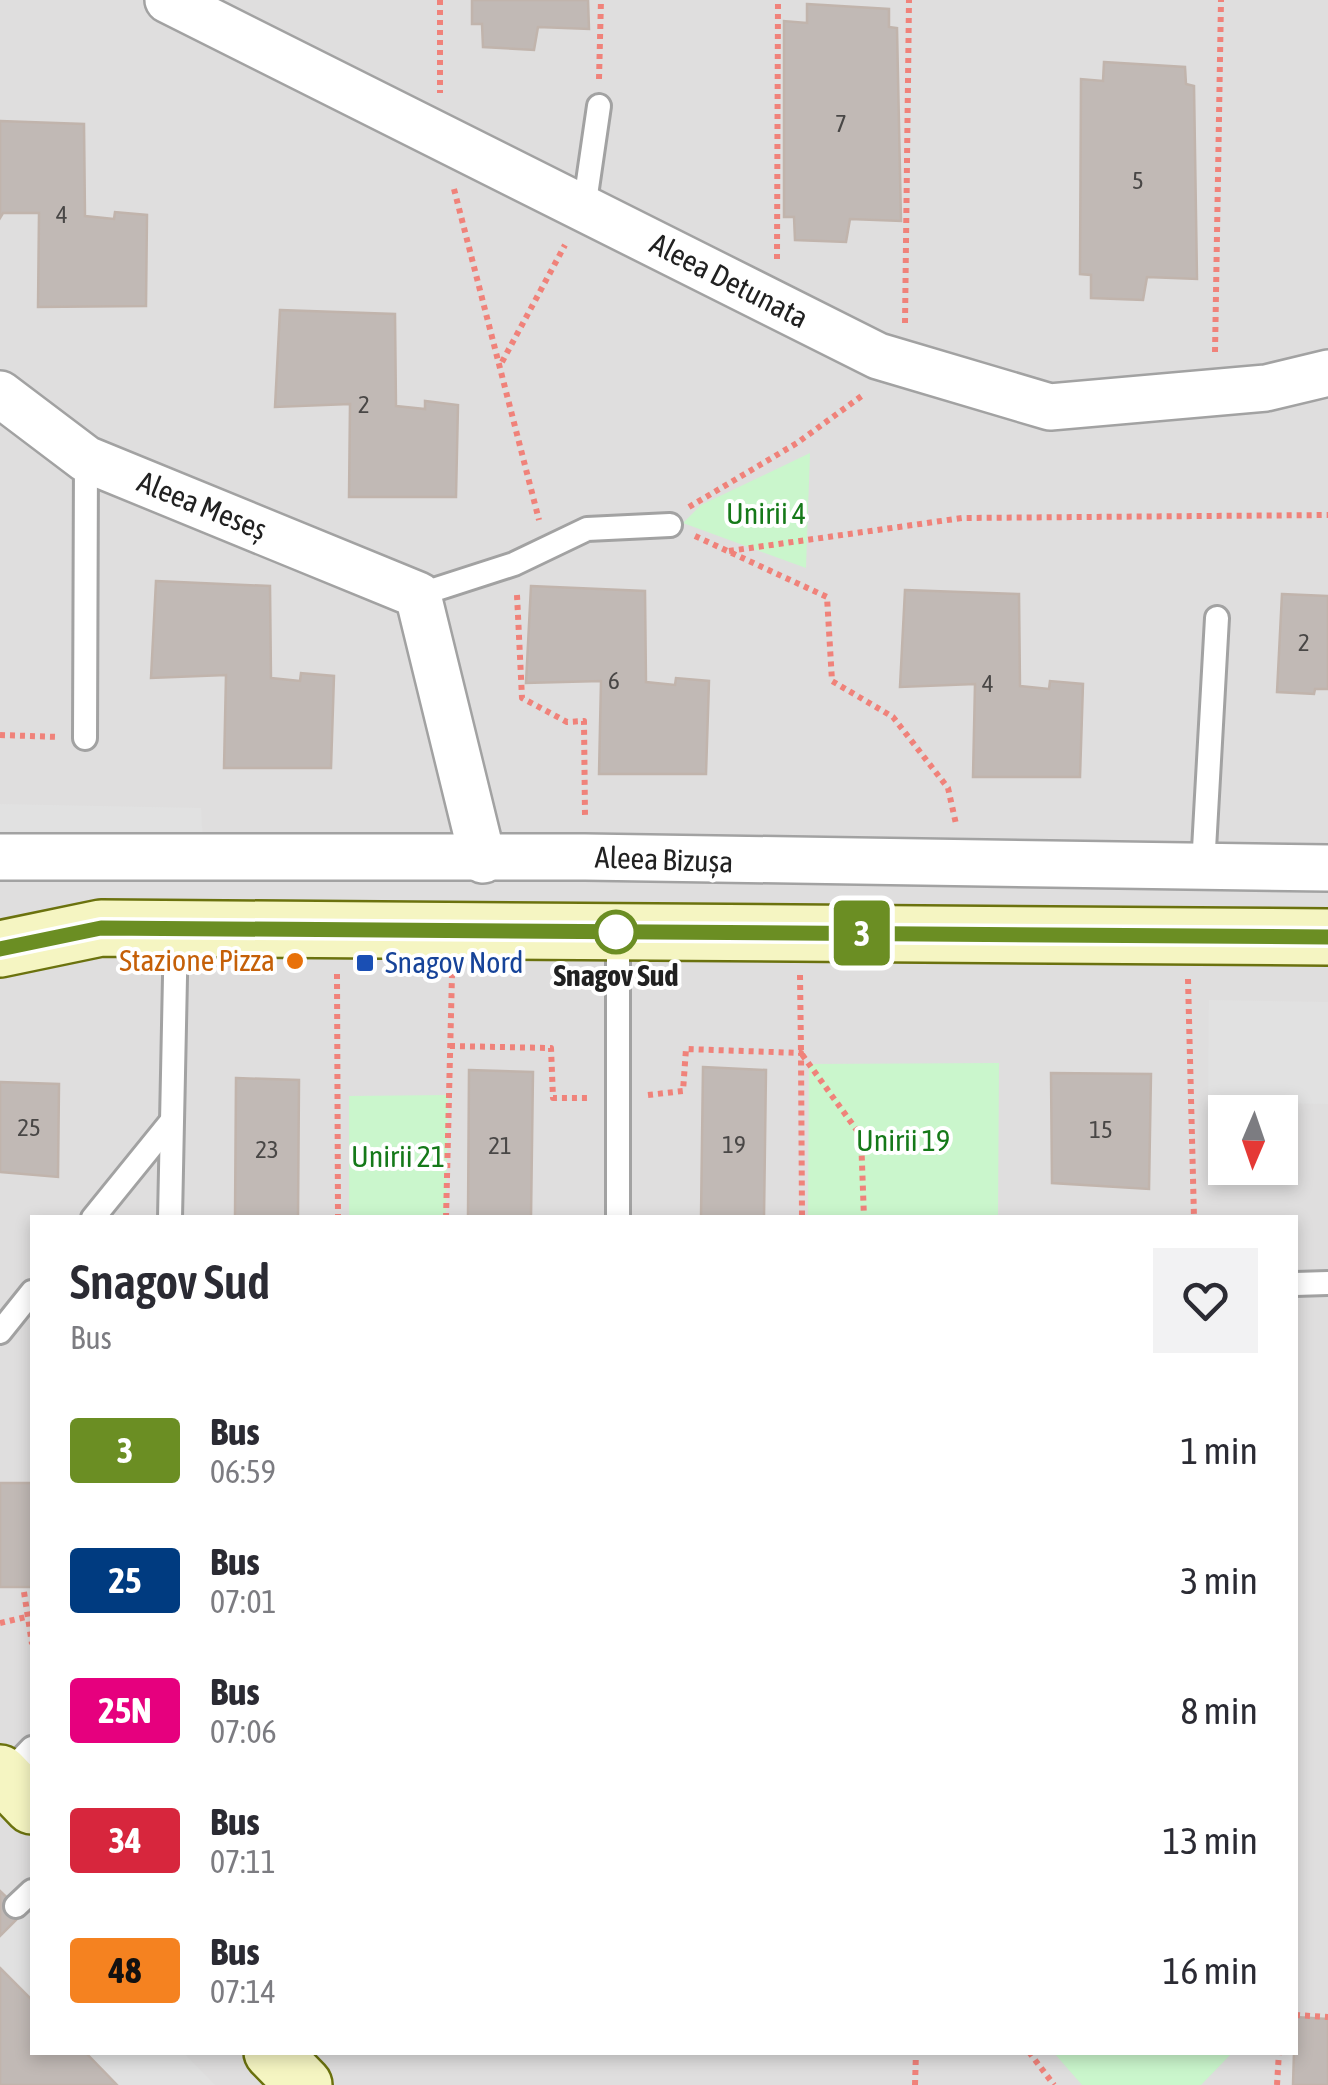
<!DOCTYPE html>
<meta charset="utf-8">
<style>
:root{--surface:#fff;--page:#f2f2f3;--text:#2b2b33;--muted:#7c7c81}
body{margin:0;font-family:"Asap Condensed",sans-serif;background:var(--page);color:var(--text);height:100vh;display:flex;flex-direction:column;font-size:38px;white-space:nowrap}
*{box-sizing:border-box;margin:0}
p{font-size:32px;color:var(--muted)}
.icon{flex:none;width:55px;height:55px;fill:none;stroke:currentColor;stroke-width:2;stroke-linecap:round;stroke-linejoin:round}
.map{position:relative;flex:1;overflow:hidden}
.drawer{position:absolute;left:30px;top:1215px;width:1268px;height:840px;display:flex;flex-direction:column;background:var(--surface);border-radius:0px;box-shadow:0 5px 15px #0003}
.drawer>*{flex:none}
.badge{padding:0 20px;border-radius:8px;font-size:35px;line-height:65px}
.needle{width:65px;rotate:182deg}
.tools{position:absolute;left:1208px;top:1095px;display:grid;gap:20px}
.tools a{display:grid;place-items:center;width:90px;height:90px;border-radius:0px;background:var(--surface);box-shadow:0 5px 15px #0003;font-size:50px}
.map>.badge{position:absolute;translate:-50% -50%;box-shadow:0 0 0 5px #fff}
.round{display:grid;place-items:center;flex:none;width:105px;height:105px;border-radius:0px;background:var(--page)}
.summary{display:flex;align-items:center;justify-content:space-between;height:170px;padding:0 40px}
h1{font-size:48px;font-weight:600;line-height:75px}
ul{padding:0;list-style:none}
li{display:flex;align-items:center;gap:30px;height:130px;padding:0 40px}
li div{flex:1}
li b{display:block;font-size:38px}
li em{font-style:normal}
li .badge{min-width:110px;font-weight:700;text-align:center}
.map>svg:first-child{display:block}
.residential{fill:#dfdede;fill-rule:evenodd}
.park{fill:#caf6cc}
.parking{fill:#e1e1e1}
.building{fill:#c1b9b5;stroke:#c1b4ac;stroke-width:2.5}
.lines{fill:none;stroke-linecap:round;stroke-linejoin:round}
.service-casing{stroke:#a2a2a2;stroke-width:28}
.minor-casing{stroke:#a2a2a2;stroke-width:50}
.secondary-casing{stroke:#6b720e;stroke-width:60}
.path{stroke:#f0827a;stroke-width:6;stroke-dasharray:5 5;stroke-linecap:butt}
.service{stroke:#fff;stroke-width:22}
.minor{stroke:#fff;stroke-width:45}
.secondary{stroke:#f5f5c2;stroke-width:55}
.line-casing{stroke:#fff;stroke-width:22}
.line{stroke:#6b8e23;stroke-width:15}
.stop-dot{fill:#fff;stroke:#6b8e23;stroke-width:5}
.food-dot{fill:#e8710a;stroke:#fff;stroke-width:4}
.transit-dot{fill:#1a4fb4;stroke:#fff;stroke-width:4}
.labels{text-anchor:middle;stroke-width:8;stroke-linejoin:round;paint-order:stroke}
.number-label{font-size:25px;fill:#494746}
.street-label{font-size:30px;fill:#212121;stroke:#fff}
.park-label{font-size:30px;fill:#157919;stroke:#fff}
.food-label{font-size:30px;fill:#c56008;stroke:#fff;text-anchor:end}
.transit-label{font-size:30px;fill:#164399;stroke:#fff;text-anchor:start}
.stop-label{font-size:30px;font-weight:bold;fill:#212121;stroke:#fff}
</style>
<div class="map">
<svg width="1328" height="2085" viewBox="0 0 1328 2085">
<rect width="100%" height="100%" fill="#f0ede8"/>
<path class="residential" d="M0,0H1328V2085H0ZM1225,1112H1280V1168H1225ZM32,1218H1295V2052H32Z"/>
<g class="park">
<path d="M810,453L806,568L683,523L701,505Z"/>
<path d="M999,1063L998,1217H808L809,1064Z"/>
<path d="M448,1095L446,1217H349V1096Z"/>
<path d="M1054,2053H1232L1201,2085H1082Z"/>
</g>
<g class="parking">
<path d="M0,804L201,808L203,844L0,836Z"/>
<path d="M1209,1000L1328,1002V1104L1208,1102Z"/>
<path d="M32,1904V2000L0,1968V1936Z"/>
<path d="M85,2053H184L215,2085H117Z"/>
</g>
<g class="building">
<path d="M472,0H588L589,29L538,27L534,50L483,47L482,24H472Z"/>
<path d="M807,4L889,9V27L897,28L901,221L850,219L846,242L795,240L794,217H784V21L807,23Z"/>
<path d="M1104,62L1185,67L1186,84L1194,86L1197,279L1147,277L1143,300L1091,298V275L1080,274L1081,79L1103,81Z"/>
<path d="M0,121L84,124L85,216L114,219L115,212L147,215L146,306L38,307L39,213H3L0,218Z"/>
<path d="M280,310L395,314L396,406L425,409V401L458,405L456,497H349L350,404L275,407Z"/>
<path d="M156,581L270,586L271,678L300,681L301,673L334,676L331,768H224L226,675L151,678Z"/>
<path d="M531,586L645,591L646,682L675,685L676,678L709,681L706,774H599L601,681L526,683Z"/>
<path d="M905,590L1019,594L1020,686L1049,689L1050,681L1083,684L1080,777H973L975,684L900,687Z"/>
<path d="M1282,594L1328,596V689H1315L1314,694L1277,692Z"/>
<path d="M703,1067L766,1070L764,1218H701Z"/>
<path d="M469,1070L533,1072L531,1218H468Z"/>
<path d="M1051,1073L1151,1074L1149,1189L1052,1183Z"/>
<path d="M236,1078L299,1080L298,1218H235Z"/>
<path d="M0,1082L59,1084L58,1177L0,1172Z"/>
<rect x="0" y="1483" width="32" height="104"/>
<path d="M0,1891L23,1913L0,1936Z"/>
<path d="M0,1968L32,2000V2052H85L117,2085H0Z"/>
<path d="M1295,2017L1328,2019V2085H1293Z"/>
</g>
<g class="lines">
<g class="service-casing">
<g id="service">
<path d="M584,209L599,106"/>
<path d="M418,595L514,564L587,529L670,525"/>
<path d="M85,738L86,459"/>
<path d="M1203,867L1217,618"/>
<path d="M618,932V1218"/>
<path d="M93,1218L170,1123"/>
<path d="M170,1218L176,929"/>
<path d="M1295,1284L1328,1283"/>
<path d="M0,1332L32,1292"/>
<path d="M4,1777L32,1748"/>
<path d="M16,1906L32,1891"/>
</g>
</g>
<g class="minor-casing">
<g id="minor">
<path d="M168,0L878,356L1050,407L1266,388L1328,373"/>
<path d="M0,394L86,459L418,595L483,860"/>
<path d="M0,857H585L1328,868"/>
</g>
</g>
<g class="secondary-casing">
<g id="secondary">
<path d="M0,949L101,928L1328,937"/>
<path d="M0,1773L32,1806"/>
<path d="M272,2052L304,2085"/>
</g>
</g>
<g class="path">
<path d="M440,0V93"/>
<path d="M599,79L601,0"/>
<path d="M454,189L539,520"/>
<path d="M777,259L778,0"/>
<path d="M905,323L909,0"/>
<path d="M1215,352L1221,0"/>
<path d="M502,362L565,245"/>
<path d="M689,507L797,443L863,395"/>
<path d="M695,536L827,597L832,681L893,717L948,788L956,824"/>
<path d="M729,551L962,518L1328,515"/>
<path d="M517,595L522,698L567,722L584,721L585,816"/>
<path d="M0,735L59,737"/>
<path d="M337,974L338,1218"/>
<path d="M800,975L801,1053L861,1136L864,1218"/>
<path d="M1188,979L1194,1218"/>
<path d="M450,1046L551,1048L553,1098H591"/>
<path d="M648,1095L683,1091L686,1049L801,1053L802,1218"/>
<path d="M446,1218L452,974"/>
<path d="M24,1592L32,1644"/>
<path d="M0,1623L26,1617"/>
<path d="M1295,2015L1328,2017"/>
<path d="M1029,2052L1054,2085"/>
<path d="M915,2085L916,2052"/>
<path d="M1277,2085L1279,2052"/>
</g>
<use href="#service" class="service"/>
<use href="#minor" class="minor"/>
<use href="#secondary" class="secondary"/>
</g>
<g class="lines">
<g class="line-casing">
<path id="line" d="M0,949L101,928L1328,937"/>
</g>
<use href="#line" class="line"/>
</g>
<circle class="stop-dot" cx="616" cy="932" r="20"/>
<circle class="food-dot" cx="295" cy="961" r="10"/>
<rect class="transit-dot" x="355" y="953" width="20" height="20" rx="5"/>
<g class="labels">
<g class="number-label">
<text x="841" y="132">7</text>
<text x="1138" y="189">5</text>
<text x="62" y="223">4</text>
<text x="364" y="413">2</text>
<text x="1304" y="651">2</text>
<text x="614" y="689">6</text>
<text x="988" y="692">4</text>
<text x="29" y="1136">25</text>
<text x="1101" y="1138">15</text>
<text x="734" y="1153">19</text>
<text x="500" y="1154">21</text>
<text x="267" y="1158">23</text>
</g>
<g class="street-label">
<text transform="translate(729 281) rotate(27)" y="10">Aleea Detunata</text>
<text transform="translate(202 506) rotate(22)" y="10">Aleea Meseș</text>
<text transform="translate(664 860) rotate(2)" y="10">Aleea Bizușa</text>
</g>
<g class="park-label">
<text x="766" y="524">Unirii 4</text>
<text x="903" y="1151">Unirii 19</text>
<text x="398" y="1167">Unirii 21</text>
</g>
<g class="food-label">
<text x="275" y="971">Stazione Pizza</text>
</g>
<g class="transit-label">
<text x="385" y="973">Snagov Nord</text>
</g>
<g class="stop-label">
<text x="616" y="986">Snagov Sud</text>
</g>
</g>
</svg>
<div class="tools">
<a><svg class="needle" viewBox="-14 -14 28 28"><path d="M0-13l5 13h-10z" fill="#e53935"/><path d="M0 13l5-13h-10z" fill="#7c7c81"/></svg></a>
</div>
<b class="badge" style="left:862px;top:933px;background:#6b8e23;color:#fff">3</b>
<section class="drawer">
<div class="summary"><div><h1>Snagov Sud</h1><p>Bus</p></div><a class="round"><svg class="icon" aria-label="heart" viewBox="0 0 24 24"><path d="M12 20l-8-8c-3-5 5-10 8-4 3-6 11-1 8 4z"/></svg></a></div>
<ul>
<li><span class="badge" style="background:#6b8e23;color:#fff">3</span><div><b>Bus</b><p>06:59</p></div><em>1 min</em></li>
<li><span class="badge" style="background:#003b80;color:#fff">25</span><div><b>Bus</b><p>07:01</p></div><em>3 min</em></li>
<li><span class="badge" style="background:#e6007e;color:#fff">25N</span><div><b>Bus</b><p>07:06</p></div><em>8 min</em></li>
<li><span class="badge" style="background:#d7263d;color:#fff">34</span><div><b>Bus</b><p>07:11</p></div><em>13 min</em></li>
<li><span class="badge" style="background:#f58220;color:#111">48</span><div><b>Bus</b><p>07:14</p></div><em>16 min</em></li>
</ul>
</section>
</div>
